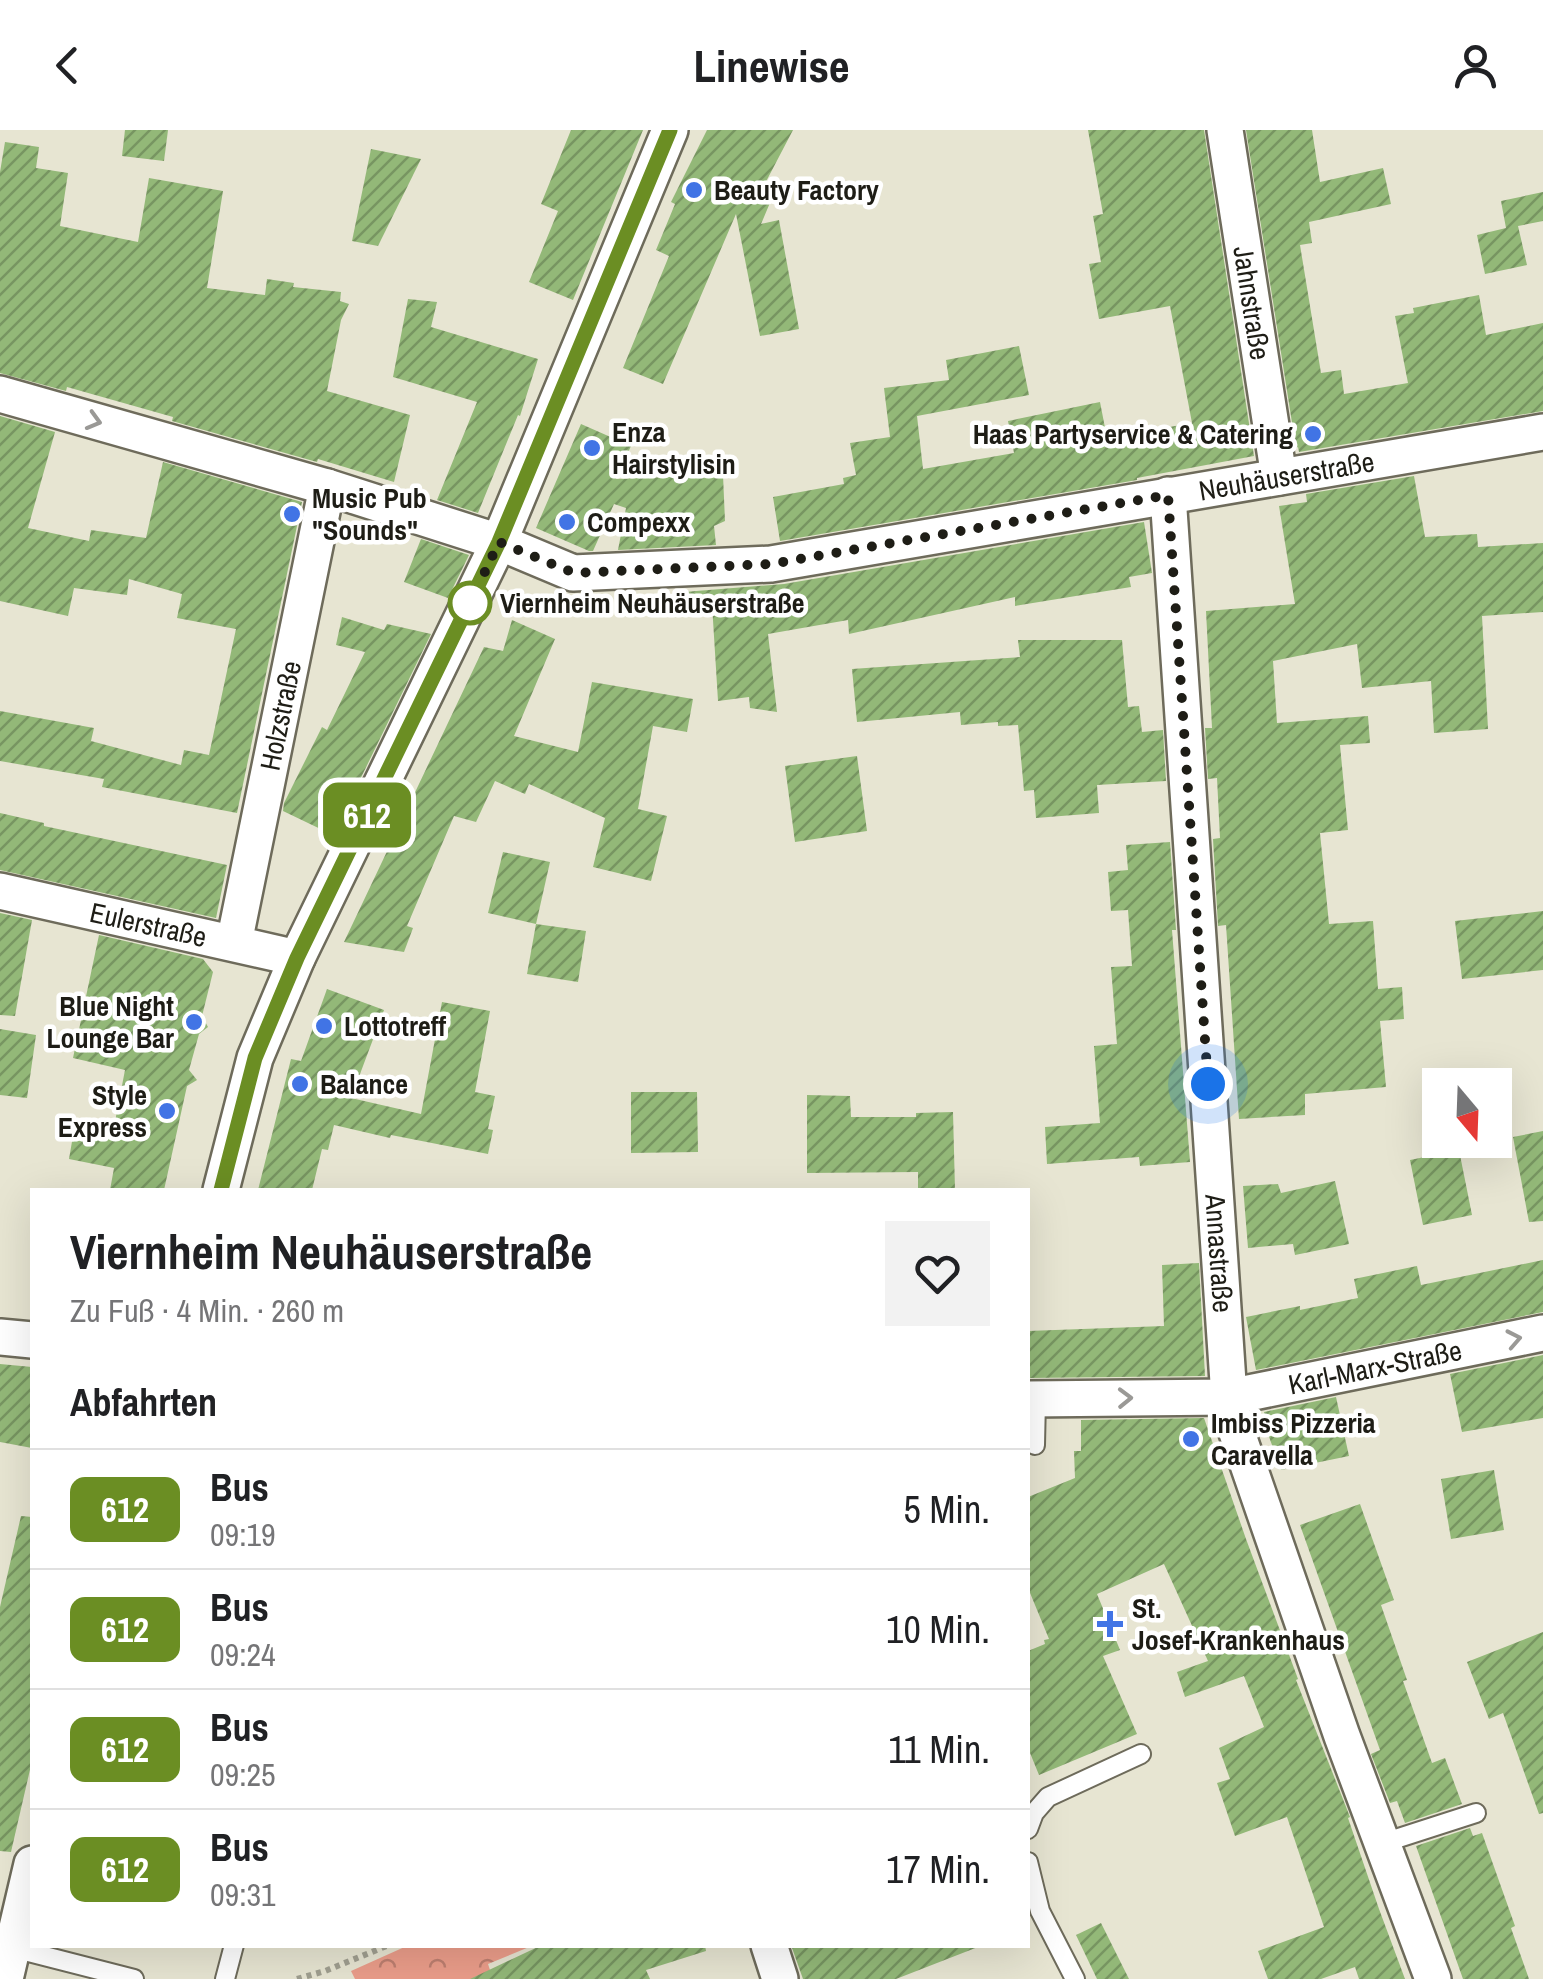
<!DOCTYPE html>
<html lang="de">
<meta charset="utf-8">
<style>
:root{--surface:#fff;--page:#f2f2f2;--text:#202124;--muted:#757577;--line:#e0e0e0}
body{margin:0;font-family:"Archivo Narrow",sans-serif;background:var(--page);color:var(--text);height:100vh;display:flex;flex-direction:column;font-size:38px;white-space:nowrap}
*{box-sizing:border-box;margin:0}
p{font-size:32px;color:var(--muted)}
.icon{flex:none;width:55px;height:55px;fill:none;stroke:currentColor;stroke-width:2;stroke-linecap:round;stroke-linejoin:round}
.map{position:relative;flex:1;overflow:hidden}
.side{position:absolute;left:30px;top:1058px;width:1000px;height:760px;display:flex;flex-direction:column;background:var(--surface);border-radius:0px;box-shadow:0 10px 40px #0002}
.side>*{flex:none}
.badge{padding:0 20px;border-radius:15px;font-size:35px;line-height:65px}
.needle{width:65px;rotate:161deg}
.controls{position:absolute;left:1422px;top:938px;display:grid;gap:20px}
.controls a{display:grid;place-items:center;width:90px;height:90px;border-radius:0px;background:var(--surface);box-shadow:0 10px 40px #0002;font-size:50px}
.you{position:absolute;width:50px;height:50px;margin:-25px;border:8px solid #fff;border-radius:50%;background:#1a73e8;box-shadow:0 0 0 15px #1a73e833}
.map>.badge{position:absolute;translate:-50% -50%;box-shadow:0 0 0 5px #fff}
h2{padding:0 40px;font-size:38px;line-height:90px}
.round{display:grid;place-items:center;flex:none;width:105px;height:105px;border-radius:0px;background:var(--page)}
.overview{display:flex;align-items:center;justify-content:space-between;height:170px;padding:0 40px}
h1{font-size:48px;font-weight:700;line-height:75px}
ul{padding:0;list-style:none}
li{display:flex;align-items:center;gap:30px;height:120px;padding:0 40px;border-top:2px solid var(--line)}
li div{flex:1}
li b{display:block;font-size:38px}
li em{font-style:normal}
li .badge{min-width:110px;font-weight:700;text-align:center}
header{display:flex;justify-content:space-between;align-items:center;height:130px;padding:0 40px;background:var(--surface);font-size:45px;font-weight:700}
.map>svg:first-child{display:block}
.park{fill:url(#park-crowns)}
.building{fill:url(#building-hatch)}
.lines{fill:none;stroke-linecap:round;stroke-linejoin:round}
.service-casing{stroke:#6e6b5b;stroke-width:22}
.minor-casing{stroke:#6e6b5b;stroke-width:40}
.path{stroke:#a09f90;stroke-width:6;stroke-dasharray:5 5;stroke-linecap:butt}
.service{stroke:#fff;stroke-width:18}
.minor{stroke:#fff;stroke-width:35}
.oneway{stroke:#9a9996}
.line-casing{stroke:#fff;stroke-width:22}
.line{stroke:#6b8e23;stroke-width:15}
.walk{stroke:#1e1d16;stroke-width:10;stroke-dasharray:0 18}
.poi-dot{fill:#4174e5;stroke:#fff;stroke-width:4}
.stop-dot{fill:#fff;stroke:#6b8e23;stroke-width:5}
.labels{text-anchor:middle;stroke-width:9;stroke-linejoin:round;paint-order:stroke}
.poi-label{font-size:28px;font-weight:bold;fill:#1e1d16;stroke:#fff;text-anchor:start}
.street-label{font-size:28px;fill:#1e1d16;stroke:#fff}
.stop-label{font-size:28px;font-weight:bold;fill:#1e1d16;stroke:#fff;text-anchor:start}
</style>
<header><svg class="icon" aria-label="back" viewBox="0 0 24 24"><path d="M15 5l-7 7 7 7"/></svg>Linewise<svg class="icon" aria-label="person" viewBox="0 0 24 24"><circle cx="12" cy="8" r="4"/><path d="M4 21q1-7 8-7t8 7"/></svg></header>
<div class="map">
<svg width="1543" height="1849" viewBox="0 0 1543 1849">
<defs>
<pattern id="park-crowns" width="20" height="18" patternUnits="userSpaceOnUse" patternTransform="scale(2.5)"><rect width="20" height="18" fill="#eb9d8a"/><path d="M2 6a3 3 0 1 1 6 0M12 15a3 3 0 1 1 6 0" fill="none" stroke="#be7f70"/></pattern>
<pattern id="building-hatch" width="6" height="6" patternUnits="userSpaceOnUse" patternTransform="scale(2.5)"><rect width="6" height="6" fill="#93b878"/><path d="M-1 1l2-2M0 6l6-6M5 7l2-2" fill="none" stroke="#779561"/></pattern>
</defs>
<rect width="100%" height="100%" fill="#e7e5d2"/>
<path class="park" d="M409,1815H534L488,1834L493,1849H355L351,1841Z"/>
<g class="building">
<path d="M125,0H168L164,31L122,26Z"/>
<path d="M571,0H643L573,170L529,152L558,81L541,74Z"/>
<path d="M707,0H793L760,63L772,68L761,94L779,90L799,199L760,206L736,84L663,254L623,238L669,126L656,120L675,74L671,72Z"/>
<path d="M1088,0H1204L1254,326L1137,348V350L780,411L773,367L844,354L843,348L856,345L850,313L890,307L884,258L949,250L946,230L1019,216L1029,265L917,286L923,339L1014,323L1008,291L1100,272L1107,308L1192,293L1170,176L1099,189L1089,134L1101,132L1093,86L1103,84Z"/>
<path d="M1246,0H1312L1320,52L1383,38L1391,74L1309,92L1312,113L1300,115L1321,243L1341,240L1344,264L1408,253L1395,186L1414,183L1413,178L1479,165L1486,205L1543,193V281L1299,322L1298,317L1296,318Z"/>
<path d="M5,12L39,17L36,38L68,43L60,96L138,112L149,48L223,61L207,158L265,165L267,149L294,153L293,157L341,162L340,171L349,174L341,190L327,261L410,285L394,352L318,329L317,332L172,291L173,287L67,257L66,261L0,243V42Z"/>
<path d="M371,19L421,29L378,116L352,111Z"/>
<path d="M1543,62V91L1518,96L1527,135L1485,144L1477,105L1506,98L1501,71Z"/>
<path d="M408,169L437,172L431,197L538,229L520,286L518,285L478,383L437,370L477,272L393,247Z"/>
<path d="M0,286L55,302L28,398L89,411L91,400L146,408L163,332L302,372L237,683L102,657L104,649L0,631V581L94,598L91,611L181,635L184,620L209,625L236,499L177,488L182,464L129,449L127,465L74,458L68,486L0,471Z"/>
<path d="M581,294L631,316L616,349L723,345L725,391L714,396L716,415L618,420L626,378L614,374L593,421H589L536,398Z"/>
<path d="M1414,346L1425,407L1477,404L1478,417L1543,413V482L1482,486L1488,599L1434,603L1431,551L1362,558L1357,514L1273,531L1277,593L1368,586L1370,613L1340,615L1348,700L1320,703L1329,794L1373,791L1378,859L1402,857L1404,889L1380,891L1386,957L1305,964V985L1239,989L1226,795L1218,796L1213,709L1220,708L1217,648L1208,649L1205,598H1212L1206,481L1295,474L1279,376L1307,372L1306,364Z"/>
<path d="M1144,392L1152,443L1129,447L1131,457L1015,476V467L849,504L848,490L768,504L777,582L750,578L749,567L718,571L712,474L684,462L784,454Z"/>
<path d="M421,409L469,425L448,468L404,452Z"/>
<path d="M342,487L384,500L387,494L431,504L333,705L283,681L284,673L322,597L327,600L365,522L336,515Z"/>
<path d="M512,490L555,509L514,606L578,622L592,552L693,569L687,602L653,596L638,679L667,686L651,751L593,737L605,688L529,654L525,664L495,651L476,692L454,686L407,796L413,798L404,822L344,812L484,517L503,521Z"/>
<path d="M1018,510H1122L1128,577L1139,576L1142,602L1163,600L1166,651L1097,655L1099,683L1036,688L1034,660L1024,661L1018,595L998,596V592L961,595L960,582L857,592L852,539L1020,527Z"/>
<path d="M857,626L867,701L795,712L785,636Z"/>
<path d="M0,683L44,693V696L227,735L216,788L0,740Z"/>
<path d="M1170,712L1176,800H1172L1190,1032L1140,1036L1139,1027L1047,1034L1045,997L1100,993L1094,916L1117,914L1111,837L1132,836L1128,780L1111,781L1108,742L1128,740L1126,715Z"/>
<path d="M503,722L550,732L536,794L488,783Z"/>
<path d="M1543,781V840L1462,849L1455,791Z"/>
<path d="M0,783L32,790L15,886L0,885Z"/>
<path d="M536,794L586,801L578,852L527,844Z"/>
<path d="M99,805L203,829L213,842L202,886L208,897L199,904L189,940L197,950L187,956L164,1060H110L114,1038L69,1029L74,1000L112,1007L125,940L73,928Z"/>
<path d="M327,859L384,880L351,968L421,984L442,872L490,881L475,962L495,966L488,999L493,1000L488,1024L391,1005L390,1008L334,995L328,1020L322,1019L312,1060H258L291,929L301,931Z"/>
<path d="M0,899L36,905L27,968L0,965Z"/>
<path d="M631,962H697L698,1022L631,1023Z"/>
<path d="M807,965L850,966L851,987H916V983L953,982L955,1060H918V1042L807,1043Z"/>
<path d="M1543,1001V1091L1529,1092L1513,1007Z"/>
<path d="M1459,1020L1472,1085L1423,1095L1410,1030Z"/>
<path d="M1335,1051L1349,1114L1295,1125L1293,1114L1248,1118L1243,1056L1278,1054L1281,1063Z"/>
<path d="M1543,1130V1182L1256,1240L1246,1187L1300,1176V1180L1358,1168L1354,1149L1417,1136L1421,1155Z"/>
<path d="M1199,1133L1205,1246L1028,1248V1201L1164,1196L1162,1135Z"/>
<path d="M1543,1225V1288L1462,1302L1450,1244Z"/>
<path d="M0,1234L32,1237V1318L0,1312Z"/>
<path d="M1336,1267L1349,1326L1281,1340L1264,1293L1266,1292L1264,1282Z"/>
<path d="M1204,1288L1246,1409L1298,1549L1296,1550L1350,1687L1348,1688L1379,1779L1405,1849H1359L1355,1837L1321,1849H1268L1258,1821L1324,1797L1287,1687L1235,1706L1217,1653L1230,1649L1219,1618L1264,1597L1244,1546L1185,1567L1177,1542L1208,1531L1164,1434L1097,1464L1120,1520L1103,1526L1137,1604L1039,1645L1028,1618V1521L1045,1514L1044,1510L1049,1509L1028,1458V1367L1075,1348L1074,1321H1081V1290Z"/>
<path d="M1494,1340L1504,1400L1451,1409L1441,1349Z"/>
<path d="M1360,1374L1394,1470L1381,1475L1407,1550L1403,1551L1432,1633L1445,1628L1462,1674L1405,1693L1397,1671L1390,1673L1371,1624L1380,1620L1300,1395Z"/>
<path d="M21,1386L32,1387V1631L11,1722L0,1721V1477Z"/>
<path d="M1543,1502V1683L1539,1684L1503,1583L1489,1589L1467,1532Z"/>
<path d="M1470,1698L1473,1706L1482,1703L1515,1796L1511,1798L1529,1849H1463L1416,1716Z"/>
<path d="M1101,1793L1129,1849H1097L1076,1805Z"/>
<path d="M542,1815H705L706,1821L646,1840L650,1849H470Z"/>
<path d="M791,1815H978V1817L896,1849H803Z"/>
</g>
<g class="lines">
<g class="service-casing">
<g id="service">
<path d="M1035,1315L1036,1269"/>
<path d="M1028,1699L1034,1683L1048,1667L1141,1624"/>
<path d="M1383,1713L1476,1683"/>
<path d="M1028,1732L1040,1781L1075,1849"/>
<path d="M13,1818L134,1849"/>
<path d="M225,1849L234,1815"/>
</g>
</g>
<g class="minor-casing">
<g id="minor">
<path id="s1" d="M1225,0L1279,347"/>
<path id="s2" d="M0,264L327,357L499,412L573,443L771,434L1543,302"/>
<path id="s3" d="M1168,365L1229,1267L1235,1297L1342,1606L1433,1849"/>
<path id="s4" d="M0,761L297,828"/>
<path id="s5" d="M234,813L327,357"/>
<path d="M221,1060L255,928L297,828L499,412L670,0"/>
<path d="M0,1207L32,1210"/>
<path id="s6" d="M1028,1269L1229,1267L1543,1203"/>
<path d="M769,1815L780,1849"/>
<path d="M5,1849L32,1734"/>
</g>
</g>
<path class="path" d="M297,1849L325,1841L389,1815"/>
<use href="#service" class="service"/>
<use href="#minor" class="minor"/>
</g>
<defs><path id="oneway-chevron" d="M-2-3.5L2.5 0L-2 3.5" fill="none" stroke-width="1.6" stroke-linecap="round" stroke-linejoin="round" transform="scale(2.5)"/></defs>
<g class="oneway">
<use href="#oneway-chevron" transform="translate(94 291) rotate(16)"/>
<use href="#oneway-chevron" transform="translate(1514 1209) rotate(-11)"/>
<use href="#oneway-chevron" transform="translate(1125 1268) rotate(-1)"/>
</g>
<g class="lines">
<g class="line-casing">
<path id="line" d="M221,1060L255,928L297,828L499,412L670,0"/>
</g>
<use href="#line" class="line"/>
<path class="walk" d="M470,473L466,482L499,412L574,443L771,434L1168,365L1208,954"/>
</g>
<g class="poi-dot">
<circle cx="694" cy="60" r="10"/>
<circle cx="1313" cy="304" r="10"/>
<circle cx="592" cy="318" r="10"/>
<circle cx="292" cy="384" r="10"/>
<circle cx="567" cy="392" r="10"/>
<circle cx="194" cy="892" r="10"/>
<circle cx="324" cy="896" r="10"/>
<circle cx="300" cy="954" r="10"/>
<circle cx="167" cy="981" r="10"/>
<circle cx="1191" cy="1309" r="10"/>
<path d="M1105 1479h10v10h10v10h-10v10h-10v-10h-10v-10h10z"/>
</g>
<circle class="stop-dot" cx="470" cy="473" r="20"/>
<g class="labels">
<g class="poi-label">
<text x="714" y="70">Beauty Factory</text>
<text x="612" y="312">Enza<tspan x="612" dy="32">Hairstylisin</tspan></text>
<text x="1293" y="314" text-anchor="end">Haas Partyservice &amp; Catering</text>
<text x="312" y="378">Music Pub<tspan x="312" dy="32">"Sounds"</tspan></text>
<text x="587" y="402">Compexx</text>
<text x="174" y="886" text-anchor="end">Blue Night<tspan x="174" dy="32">Lounge Bar</tspan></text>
<text x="344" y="906">Lottotreff</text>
<text x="320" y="964">Balance</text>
<text x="147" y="975" text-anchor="end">Style<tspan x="147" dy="32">Express</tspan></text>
<text x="1211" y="1303">Imbiss Pizzeria<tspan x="1211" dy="32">Caravella</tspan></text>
<text x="1132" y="1488">St.<tspan x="1132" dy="32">Josef-Krankenhaus</tspan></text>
</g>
<g class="street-label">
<text dy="10" stroke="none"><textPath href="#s1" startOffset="175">Jahnstraße</textPath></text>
<text dy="10" stroke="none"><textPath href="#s2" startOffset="1322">Neuhäuserstraße</textPath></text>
<text dy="10" stroke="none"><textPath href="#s5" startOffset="232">Holzstraße</textPath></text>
<text dy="10" stroke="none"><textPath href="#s4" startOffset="152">Eulerstraße</textPath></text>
<text dy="10" stroke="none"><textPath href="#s3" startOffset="760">Annastraße</textPath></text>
<text dy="10" stroke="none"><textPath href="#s6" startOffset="350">Karl-Marx-Straße</textPath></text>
</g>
<g class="stop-label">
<text x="500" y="483">Viernheim Neuhäuserstraße</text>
</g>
</g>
</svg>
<div class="controls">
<a><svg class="needle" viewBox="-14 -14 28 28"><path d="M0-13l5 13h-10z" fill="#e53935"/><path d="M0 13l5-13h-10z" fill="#757577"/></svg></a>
</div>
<div class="you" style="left:1208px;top:954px"></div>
<b class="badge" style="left:367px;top:685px;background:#6b8e23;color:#fff">612</b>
<section class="side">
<div class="overview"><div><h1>Viernheim Neuhäuserstraße</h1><p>Zu Fuß · 4 Min. · 260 m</p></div><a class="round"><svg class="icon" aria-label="heart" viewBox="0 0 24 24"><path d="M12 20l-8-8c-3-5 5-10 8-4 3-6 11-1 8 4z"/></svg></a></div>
<h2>Abfahrten</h2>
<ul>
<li><span class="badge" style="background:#6b8e23;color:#fff">612</span><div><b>Bus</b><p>09:19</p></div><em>5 Min.</em></li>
<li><span class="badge" style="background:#6b8e23;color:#fff">612</span><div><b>Bus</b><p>09:24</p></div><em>10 Min.</em></li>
<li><span class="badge" style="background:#6b8e23;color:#fff">612</span><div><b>Bus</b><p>09:25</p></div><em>11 Min.</em></li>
<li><span class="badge" style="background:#6b8e23;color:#fff">612</span><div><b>Bus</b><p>09:31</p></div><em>17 Min.</em></li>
</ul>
</section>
</div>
